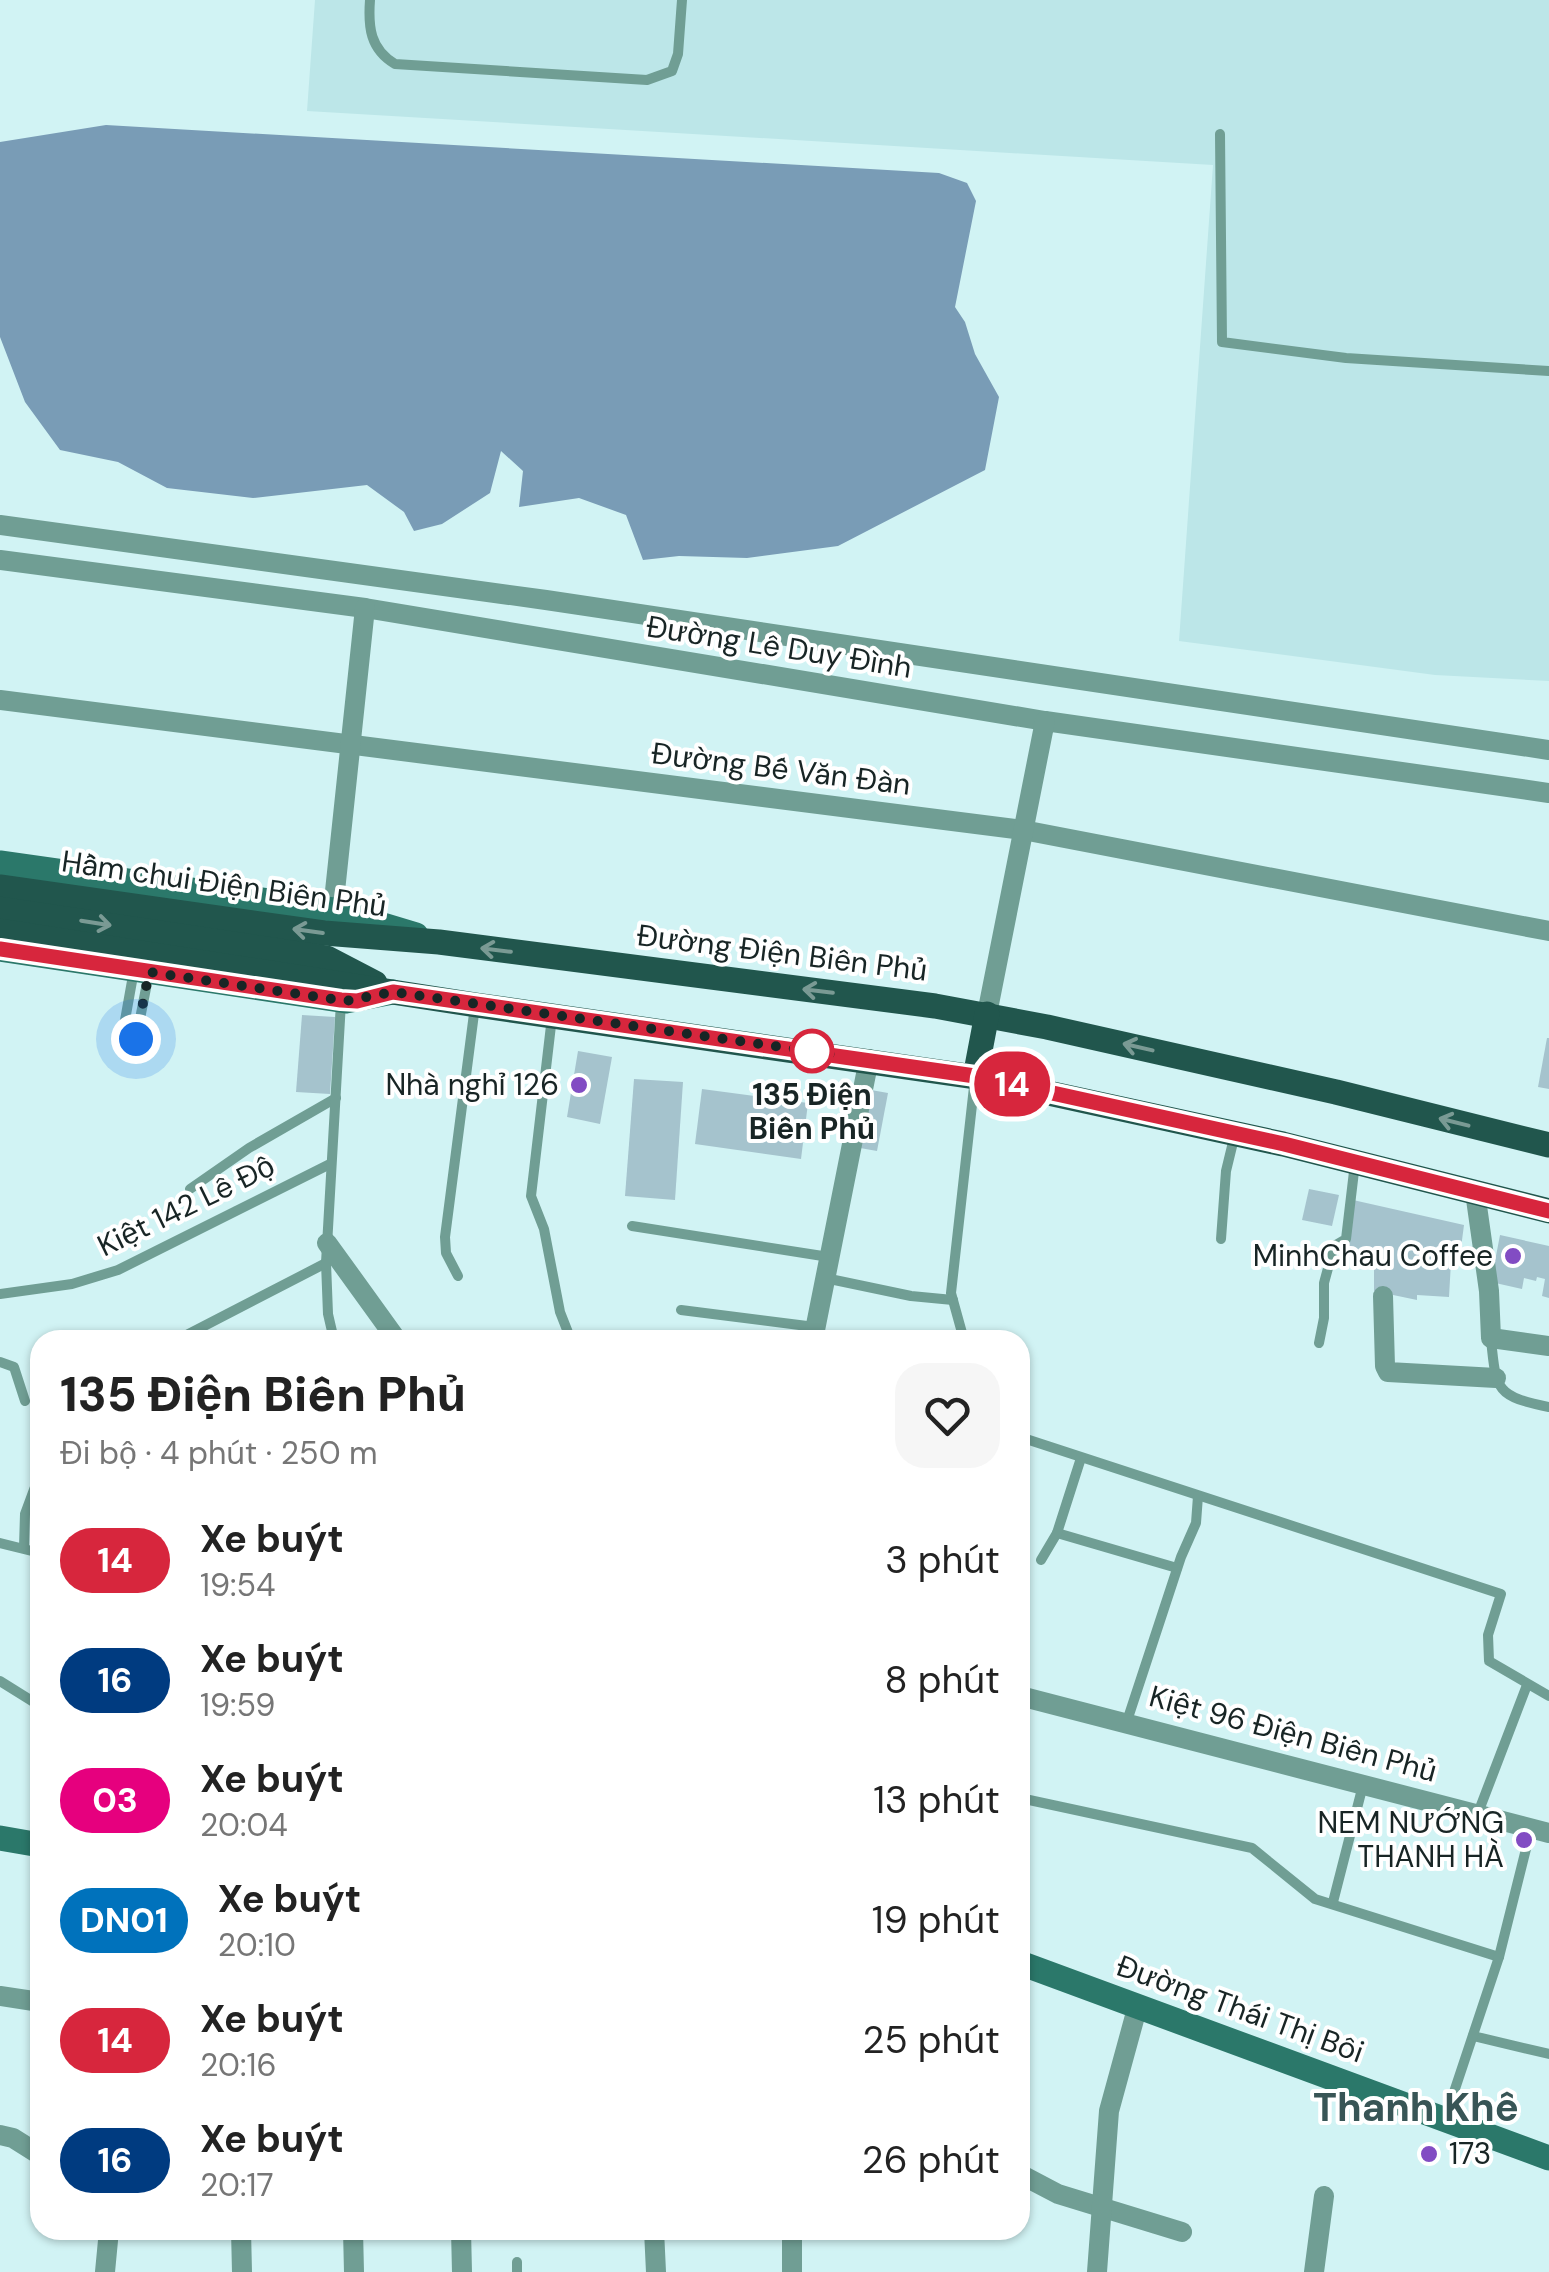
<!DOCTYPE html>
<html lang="vi">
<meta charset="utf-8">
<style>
:root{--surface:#fff;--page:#f6f6f6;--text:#222;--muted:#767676}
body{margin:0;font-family:"DM Sans",sans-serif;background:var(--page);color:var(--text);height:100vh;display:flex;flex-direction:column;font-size:38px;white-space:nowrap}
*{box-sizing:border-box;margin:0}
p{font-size:32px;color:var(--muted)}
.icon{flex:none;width:55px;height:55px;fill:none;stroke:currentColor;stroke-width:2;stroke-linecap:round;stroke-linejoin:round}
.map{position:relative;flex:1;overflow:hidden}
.sheet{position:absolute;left:30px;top:1330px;width:1000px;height:910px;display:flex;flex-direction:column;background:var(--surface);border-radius:30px;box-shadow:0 2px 8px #0004}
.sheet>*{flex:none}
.badge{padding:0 20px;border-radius:32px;font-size:35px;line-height:65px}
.you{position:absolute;width:50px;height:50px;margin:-25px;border:8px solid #fff;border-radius:50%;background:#1a73e8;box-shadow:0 0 0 15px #1a73e833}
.map>.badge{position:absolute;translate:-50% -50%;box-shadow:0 0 0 5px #fff}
.round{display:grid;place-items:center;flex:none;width:105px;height:105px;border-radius:30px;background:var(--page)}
.headline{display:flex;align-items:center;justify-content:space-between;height:170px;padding:0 30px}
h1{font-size:48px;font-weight:800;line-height:75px}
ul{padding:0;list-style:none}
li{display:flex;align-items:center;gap:30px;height:120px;padding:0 30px}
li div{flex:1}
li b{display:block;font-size:38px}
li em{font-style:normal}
li .badge{min-width:110px;font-weight:700;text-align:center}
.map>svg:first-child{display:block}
.built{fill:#bce6e8}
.water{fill:#799cb6}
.building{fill:#a5c3cd}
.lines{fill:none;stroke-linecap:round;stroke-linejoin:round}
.lane{stroke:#709e94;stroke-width:10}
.street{stroke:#709e94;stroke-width:20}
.secondary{stroke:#2b786a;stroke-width:25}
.primary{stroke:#21564d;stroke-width:25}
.oneway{stroke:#7a9a94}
.line-casing{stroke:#fff;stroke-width:22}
.line{stroke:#d7263d;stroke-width:15}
.walk{stroke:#182525;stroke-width:10;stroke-dasharray:0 18}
.stop-dot{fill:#fff;stroke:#d7263d;stroke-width:5}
.poi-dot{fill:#824cc3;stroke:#fff;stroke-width:4}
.labels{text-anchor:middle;stroke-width:8;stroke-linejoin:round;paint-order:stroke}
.street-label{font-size:30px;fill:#182525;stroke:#fff}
.poi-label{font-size:30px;fill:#182525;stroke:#fff;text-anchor:end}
.stop-label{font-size:30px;font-weight:bold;fill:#182525;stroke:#fff}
.district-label{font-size:40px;font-weight:bold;fill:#385556;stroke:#fff}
</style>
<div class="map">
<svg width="1549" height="2272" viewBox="0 0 1549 2272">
<rect width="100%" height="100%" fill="#d1f3f4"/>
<path class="built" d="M315,0H1549V681L1435,675L1179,641L1213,165L307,111Z"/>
<path class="water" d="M106,125L939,173L967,183L976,201L955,307L965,322L975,354L999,397L985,470L838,546L747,558L679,556L643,560L626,515L579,498L519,507L523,471L501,451L490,493L442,524L414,531L404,512L367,485L253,498L167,488L118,462L60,450L25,402L0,337V142Z"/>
<g class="building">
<path d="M302,1015L335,1017L330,1094L296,1092Z"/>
<path d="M1547,1038H1549V1089L1538,1087Z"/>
<path d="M578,1051L612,1057L600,1124L567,1117Z"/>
<path d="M634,1079L683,1082L675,1200L625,1196Z"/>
<path d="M702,1089L808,1103L801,1159L695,1144Z"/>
<path d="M871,1090L888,1093L877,1151L860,1148Z"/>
<path d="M1309,1189L1339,1195L1332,1226L1302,1220Z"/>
<path d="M1353,1200L1464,1225L1459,1263L1451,1262L1449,1297L1417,1295V1300L1374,1291V1254L1345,1249Z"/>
<path d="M1500,1235L1549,1246V1298L1542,1296L1545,1279L1537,1277L1536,1281L1524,1278L1522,1289L1491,1282Z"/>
</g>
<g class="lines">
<g class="lane">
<path d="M370,0C368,27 370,49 395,64L647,80L672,71L678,54L682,0"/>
<path d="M1220,134L1222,342L1346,358L1549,371"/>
<path d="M552,1017L531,1196L544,1229L560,1312L571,1340"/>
<path d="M122,1037L134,970"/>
<path d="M136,1039L149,973"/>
<path d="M190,1189L249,1148L336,1098"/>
<path d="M632,1226L829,1257"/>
<path d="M1221,1239L1226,1171L1235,1134"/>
<path d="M458,1276L446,1253L445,1237L475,1006"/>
<path d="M825,1278L911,1296L953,1300"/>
<path d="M0,1294L72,1284L118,1270L330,1164"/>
<path d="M681,1310L815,1327"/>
<path d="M1491,1339C1496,1392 1497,1396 1549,1407"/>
<path d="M177,1340L326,1263"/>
<path d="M334,1340L328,1314L326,1263L341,1002"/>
<path d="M964,1340L951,1293L975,1078"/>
<path d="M1319,1343L1324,1318V1283L1334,1246L1346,1239L1355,1163"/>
<path d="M0,1362L14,1367L25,1401"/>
<path d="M1020,1437L1501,1594L1488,1635L1489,1661L1549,1696"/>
<path d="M1057,1533L1177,1568"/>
<path d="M0,1543L40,1553"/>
<path d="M24,1547L25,1514L35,1487H40"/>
<path d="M1041,1560L1057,1533L1081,1458"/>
<path d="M0,1681L40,1706"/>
<path d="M1127,1721L1181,1557L1196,1523L1198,1496"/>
<path d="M1020,1798L1252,1848L1315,1899L1499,1957"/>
<path d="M1478,1813L1527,1685"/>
<path d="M1333,1902L1363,1785"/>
<path d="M1473,2036L1549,2054"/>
<path d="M1445,2119L1499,1957L1531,1829"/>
<path d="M517,2262V2272"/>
</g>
<g class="street">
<path d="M0,525L546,600L1549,750"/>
<path d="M0,560L365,608L1045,721L1549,793"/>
<path d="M0,700L1023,830L1549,931"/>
<path d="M333,910L365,608"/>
<path d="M987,1014L1045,721"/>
<path d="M1475,1192L1489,1291L1491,1338L1549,1346"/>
<path d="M327,1243L397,1340"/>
<path d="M1383,1296L1385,1366L1388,1372L1496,1378"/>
<path d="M813,1340L869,1059"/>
<path d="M1020,1696L1549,1833"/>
<path d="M0,1996L40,2002"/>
<path d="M0,2135L13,2138L40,2155"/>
<path d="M1020,2174L1058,2194L1182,2232"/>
<path d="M241,2230L242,2272"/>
<path d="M353,2230L354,2272"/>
<path d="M461,2230L462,2272"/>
<path d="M654,2230L656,2272"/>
<path d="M792,2230V2272"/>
<path d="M105,2272L109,2230"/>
<path d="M1097,2272L1109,2111L1138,2005"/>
<path d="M1314,2272L1324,2196"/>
</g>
<g class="secondary">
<path d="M0,863L333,910L416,935"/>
<path d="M0,949L346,1001L393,992"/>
<path d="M0,1838L40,1845"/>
<path d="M1020,1963L1549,2158"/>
</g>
<g class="primary">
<path d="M0,887L324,933L439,942L935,1006L1047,1027L1336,1092L1549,1145"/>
<path d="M0,909L327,958L375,983"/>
<path d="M0,931L476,1005L975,1077L1283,1144L1549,1211"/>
<path d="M975,1077L987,1014"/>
</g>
</g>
<defs><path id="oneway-shaft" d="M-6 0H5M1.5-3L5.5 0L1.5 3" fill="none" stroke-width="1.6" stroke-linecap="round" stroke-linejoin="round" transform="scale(2.5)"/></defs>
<g class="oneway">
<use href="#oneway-shaft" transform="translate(96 923) rotate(9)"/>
<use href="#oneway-shaft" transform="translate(308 931) rotate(-172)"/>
<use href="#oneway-shaft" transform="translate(496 950) rotate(-173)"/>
<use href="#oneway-shaft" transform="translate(818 991) rotate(-173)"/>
<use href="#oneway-shaft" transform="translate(1138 1047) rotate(-167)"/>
<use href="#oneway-shaft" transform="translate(1454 1122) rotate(-166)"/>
</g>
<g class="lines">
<g class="line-casing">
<path id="line" d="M0,949L341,1000L357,1001L393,992L975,1076L1284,1144L1549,1211"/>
</g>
<use href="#line" class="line"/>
<path class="walk" d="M136,1039L149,972L346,1001L393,992L830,1054L812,1051"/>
</g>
<circle class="stop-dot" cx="812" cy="1051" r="20"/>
<g class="poi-dot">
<circle cx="579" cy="1085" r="10"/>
<circle cx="1513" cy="1256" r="10"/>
<circle cx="1524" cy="1840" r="10"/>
<circle cx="1429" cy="2154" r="10"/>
</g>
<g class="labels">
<g class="street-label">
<text transform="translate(779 647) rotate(9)" y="10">Đường Lê Duy Đình</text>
<text transform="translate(781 769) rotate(7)" y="10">Đường Bế Văn Đàn</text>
<text transform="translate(224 884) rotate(8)" y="10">Hầm chui Điện Biên Phủ</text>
<text transform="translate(782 953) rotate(7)" y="10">Đường Điện Biên Phủ</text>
<text transform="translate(186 1206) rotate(-26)" y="10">Kiệt 142 Lê Độ</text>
<text transform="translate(1293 1734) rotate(15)" y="10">Kiệt 96 Điện Biên Phủ</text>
<text transform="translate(1240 2009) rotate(20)" y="10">Đường Thái Thị Bôi</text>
</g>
<g class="poi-label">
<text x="559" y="1095">Nhà nghỉ 126</text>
<text x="1493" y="1266">MinhChau Coffee</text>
<text x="1504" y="1833">NEM NƯỚNG<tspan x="1504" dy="34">THANH HÀ</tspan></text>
<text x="1449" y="2164" text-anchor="start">173</text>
</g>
<g class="stop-label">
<text x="812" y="1105">135 Điện<tspan x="812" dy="34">Biên Phủ</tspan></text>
</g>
<g class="district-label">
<text x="1416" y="2121">Thanh Khê</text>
</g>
</g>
</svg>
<div class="you" style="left:136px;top:1039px"></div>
<b class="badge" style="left:1012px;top:1084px;background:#d7263d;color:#fff">14</b>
<section class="sheet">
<div class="headline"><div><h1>135 Điện Biên Phủ</h1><p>Đi bộ · 4 phút · 250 m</p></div><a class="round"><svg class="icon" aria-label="heart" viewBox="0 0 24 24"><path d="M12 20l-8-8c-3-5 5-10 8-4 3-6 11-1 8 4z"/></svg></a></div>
<ul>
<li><span class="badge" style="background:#d7263d;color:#fff">14</span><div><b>Xe buýt</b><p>19:54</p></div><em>3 phút</em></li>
<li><span class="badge" style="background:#003b80;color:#fff">16</span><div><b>Xe buýt</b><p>19:59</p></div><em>8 phút</em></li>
<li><span class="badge" style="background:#e6007e;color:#fff">03</span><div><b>Xe buýt</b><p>20:04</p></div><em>13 phút</em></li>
<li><span class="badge" style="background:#0072bc;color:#fff">DN01</span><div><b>Xe buýt</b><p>20:10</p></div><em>19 phút</em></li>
<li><span class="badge" style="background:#d7263d;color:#fff">14</span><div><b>Xe buýt</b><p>20:16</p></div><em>25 phút</em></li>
<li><span class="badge" style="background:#003b80;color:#fff">16</span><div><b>Xe buýt</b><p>20:17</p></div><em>26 phút</em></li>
</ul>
</section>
</div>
